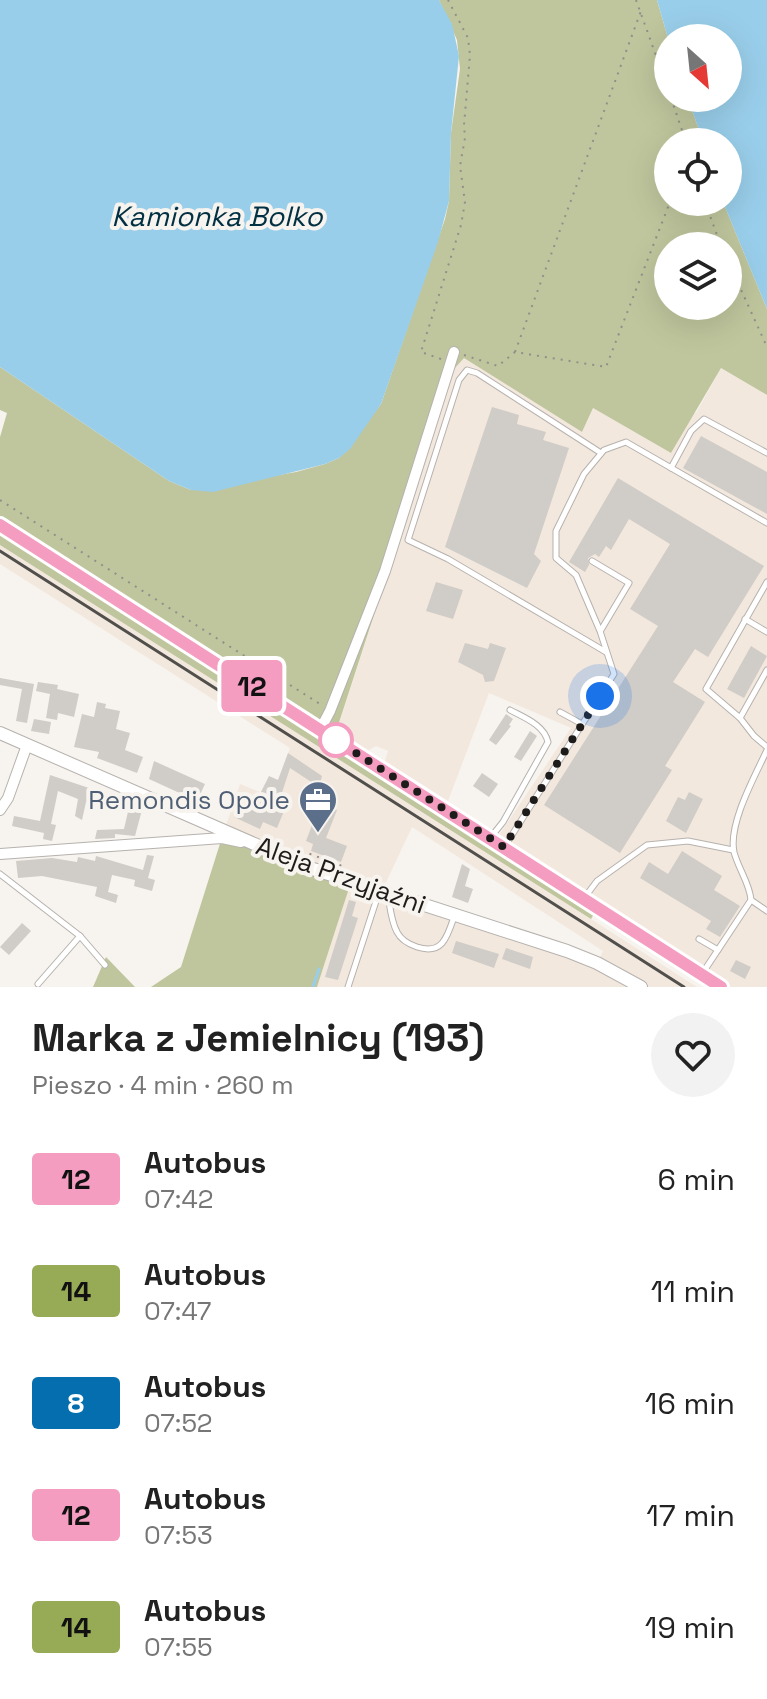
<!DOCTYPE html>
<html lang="pl">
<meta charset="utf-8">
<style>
:root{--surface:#fff;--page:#f2f2f2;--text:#222;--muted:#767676}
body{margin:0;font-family:"Space Grotesk",sans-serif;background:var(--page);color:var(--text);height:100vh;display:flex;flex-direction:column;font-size:30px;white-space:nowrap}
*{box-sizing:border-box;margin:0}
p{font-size:26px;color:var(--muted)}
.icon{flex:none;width:44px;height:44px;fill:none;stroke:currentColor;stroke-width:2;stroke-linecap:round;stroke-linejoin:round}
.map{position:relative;height:987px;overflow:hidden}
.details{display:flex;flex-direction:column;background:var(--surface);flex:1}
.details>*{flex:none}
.badge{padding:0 16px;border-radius:6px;font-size:28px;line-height:52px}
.needle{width:52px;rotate:153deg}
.buttons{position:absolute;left:654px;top:24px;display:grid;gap:16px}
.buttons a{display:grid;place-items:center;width:88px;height:88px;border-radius:50%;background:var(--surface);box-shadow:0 8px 32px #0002;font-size:40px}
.you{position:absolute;width:40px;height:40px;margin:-20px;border:6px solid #fff;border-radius:50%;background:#1a73e8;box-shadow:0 0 0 12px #1a73e833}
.map>.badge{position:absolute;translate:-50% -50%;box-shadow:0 0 0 4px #fff}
.round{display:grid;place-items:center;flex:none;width:84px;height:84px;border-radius:42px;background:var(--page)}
.headline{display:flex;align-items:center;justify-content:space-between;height:136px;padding:0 32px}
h1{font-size:38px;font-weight:700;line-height:60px}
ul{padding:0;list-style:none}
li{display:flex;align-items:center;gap:24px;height:112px;padding:0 32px}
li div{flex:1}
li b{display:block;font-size:30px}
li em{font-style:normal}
li .badge{min-width:88px;font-weight:700;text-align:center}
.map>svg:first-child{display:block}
.built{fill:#f3e8de;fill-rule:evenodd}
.green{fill:#bfc69d;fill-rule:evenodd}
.water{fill:#99ceea}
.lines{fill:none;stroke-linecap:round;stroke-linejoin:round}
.stream{stroke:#99ceea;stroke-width:3}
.building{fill:#d0ccc7}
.service-casing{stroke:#b6b2ae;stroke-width:7}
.minor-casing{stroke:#b6b2ae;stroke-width:12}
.tertiary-casing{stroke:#b6b2ae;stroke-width:14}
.secondary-casing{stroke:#b6b2ae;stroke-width:16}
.path{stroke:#928f8b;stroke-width:2;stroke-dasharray:2 6;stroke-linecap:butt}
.service{stroke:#fff;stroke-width:5}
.minor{stroke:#fff;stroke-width:10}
.tertiary{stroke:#fff;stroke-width:12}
.secondary{stroke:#ebdbc7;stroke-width:14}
.rail{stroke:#514f4c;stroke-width:3}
.line-casing{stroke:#fff;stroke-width:18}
.line{stroke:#f49dc0;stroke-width:12}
.walk{stroke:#1e1c1a;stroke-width:8;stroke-dasharray:0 14.4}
.stop-dot{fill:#fff;stroke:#f49dc0;stroke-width:4}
.labels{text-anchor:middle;stroke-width:8;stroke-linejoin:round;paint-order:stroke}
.service-label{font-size:26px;fill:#4e5e75;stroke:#f7f3ee;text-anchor:end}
.street-label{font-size:26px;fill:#1e1c1a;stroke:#f7f3ee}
.water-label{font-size:28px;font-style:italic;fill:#013043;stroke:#f7f3ee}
</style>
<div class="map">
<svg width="767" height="987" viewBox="0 0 767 987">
<rect width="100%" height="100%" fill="#f7f3ee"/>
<g class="built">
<path d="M464,357L582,432L593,408L671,453L693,412L696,413L721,368L767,395V987H703L709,986L495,841L571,728L489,693L448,801L385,761L388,751L376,746L367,751L337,730L454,369Z"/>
<path d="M0,545L488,853L697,987H317L343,907L224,831L240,784L272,797L290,748L0,564ZM412,827L603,951L598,962L382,891Z"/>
</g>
<g class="green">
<path d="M439,0H657L668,38V98H688L703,142H668V202H723L767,309V395L721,368L671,453L593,408L582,432L464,358L454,369L334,738L598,907L591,919L0,545V437L7,413L0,410V367L169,481L191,490L296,472L325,464L339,458L381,404L445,219L449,201L451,133L460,69L457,40ZM668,246H728V306H668Z"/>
<path d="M224,831L351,882L317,987H151L181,967Z"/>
<path d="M106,957L135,987H93Z"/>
</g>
<g class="water">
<path d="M0,0H439L452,24L459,56L451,133L449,201L438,242L381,404L350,449L339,458L325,464L213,492L191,490L169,481L0,367Z"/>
<path d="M657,0H767V309L723,202H728V142H703L688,98H728V38H668Z"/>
</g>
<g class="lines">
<path class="stream" d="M313,987L319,969"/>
</g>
<g class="building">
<path d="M492,407L519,415L517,424L546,432L543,440L569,448L534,554L541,561L527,588L445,547Z"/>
<path d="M701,436L767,472V514L683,468Z"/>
<path d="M618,478L764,566L708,657L695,649L673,682L705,702L665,766L672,770L620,853L544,805L658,626L630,609L670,544L629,519L611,550L606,546L599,557L595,554L588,558L589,565L585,572L569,562Z"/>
<path d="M436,582L463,590L453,619L426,611Z"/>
<path d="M465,643L488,649L490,643L506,648L494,681L485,682L483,675L458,662Z"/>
<path d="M751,646L767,656L744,698L727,689Z"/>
<path d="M0,678L34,684L27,723L16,721L22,689L0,685Z"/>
<path d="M38,682L58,685L57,689L79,694L74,717L58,713L57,720L46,718L50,694L36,691Z"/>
<path d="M97,702L106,704L105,708L120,711L116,729L130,733L125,750L143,757L137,773L97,758L99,752L74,747L82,714L94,717Z"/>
<path d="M506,714L513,719L509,725L511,726L496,745L489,740Z"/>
<path d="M34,719L51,722L49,734L31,731Z"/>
<path d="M530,731L537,736L521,761L514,757Z"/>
<path d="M288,753L322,776L319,787L290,768L277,808L284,811L277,828L263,822L260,829L234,817L241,802L259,810V796L269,776L278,780Z"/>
<path d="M154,761L205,784L197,801L149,779Z"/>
<path d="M482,773L498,784L489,797L473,786Z"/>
<path d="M50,775L92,789L89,803L86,802L82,820L75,816L78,799L58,791L51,824L56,825L52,841L43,839L44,833L12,826L14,816L40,821Z"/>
<path d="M689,792L703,799L686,833L666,821L678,797L685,800Z"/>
<path d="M130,803L143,806L135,836L115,834V838L95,839L97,830L124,829Z"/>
<path d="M320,804L337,810L326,838L347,846L341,862L311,851L313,844L306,841Z"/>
<path d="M682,851L722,876L714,890L740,906L720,937L706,929L711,921L640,878L649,862L668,874Z"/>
<path d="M147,855L154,856L148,878L155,880L152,891L134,886L135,880L112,875L108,892L118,895L116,903L95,896L97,887L42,876L18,878L16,861L52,858L77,862L78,857L95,861L96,856L143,870Z"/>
<path d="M462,864L470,869L465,886L473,889L468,903L452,897Z"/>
<path d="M349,900L356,902L352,916L358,918L338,980L325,977Z"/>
<path d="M22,923L31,931L9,955L0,947Z"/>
<path d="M456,941L499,954L494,968L452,953Z"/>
<path d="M506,948L533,957L530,969L502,959Z"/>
<path d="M736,960L751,967L745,979L730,971Z"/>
</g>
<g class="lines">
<g class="service-casing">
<g id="service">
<path d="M601,453L477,373L467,370L459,380L408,540L448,559L606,652"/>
<path d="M671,468L691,431L704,419L767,453"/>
<path d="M592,561L629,583L601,630"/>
<path d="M767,582L706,689L740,718L754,736L767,747"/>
<path d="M745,619L767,632"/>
<path d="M560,712L582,724"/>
<path d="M740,718L767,670"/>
<path d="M491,837L503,822L548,742C544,725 525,718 510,710"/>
<path d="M505,846L614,674L600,631L576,575L556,558V531L584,474L604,450L626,442L767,523"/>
<path d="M0,874L80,936L105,965"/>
<path d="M388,895C390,907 391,921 397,932C401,940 408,944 417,947C442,955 447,938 454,917"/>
<path d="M585,897L597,881L647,845L688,841L733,850"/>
<path d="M751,900L767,911"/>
<path d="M699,939L718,950"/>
<path d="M702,974L751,900C750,884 738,868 734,852C728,824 755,776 767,750"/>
<path d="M38,984L80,936"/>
<path d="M348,987L379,892"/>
</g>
</g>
<g class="minor-casing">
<g id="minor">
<path d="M320,730L330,711L385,571L454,352"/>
<path d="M0,810L8,798L27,745"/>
<path d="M0,854L222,838L241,842"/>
</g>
</g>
<g class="tertiary-casing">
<path id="tertiary" d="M0,733L307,867L567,951L597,963L641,987"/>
</g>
<g class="secondary-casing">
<path id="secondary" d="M0,525L721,987"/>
</g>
<g class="path">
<path d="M636,0L668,89"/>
<path d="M671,98L686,142"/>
<path d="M705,202L721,246"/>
<path d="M728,261L767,347"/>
<path d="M515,352L641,11"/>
<path d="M464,355L498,366L515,352L606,367L670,202"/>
<path d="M441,359L421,352L461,225L465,202L460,166L465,138L464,125L470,55L468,38L448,0"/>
<path d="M0,500L323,706"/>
<path d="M302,851L345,867"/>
</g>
<use href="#service" class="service"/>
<use href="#minor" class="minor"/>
<use href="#tertiary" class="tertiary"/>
<use href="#secondary" class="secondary"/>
<path class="rail" d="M0,551L684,987"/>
</g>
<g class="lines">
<g class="line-casing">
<path id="line" d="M0,525L721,987"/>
</g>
<use href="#line" class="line"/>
<path class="walk" d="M336,740L334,739L504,847L600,696"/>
</g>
<defs>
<g id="office-pin" transform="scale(2)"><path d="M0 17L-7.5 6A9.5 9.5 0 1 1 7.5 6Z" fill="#5c6f8a" stroke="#f7f3ee"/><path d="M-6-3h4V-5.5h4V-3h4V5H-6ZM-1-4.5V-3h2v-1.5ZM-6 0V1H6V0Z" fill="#fff"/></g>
</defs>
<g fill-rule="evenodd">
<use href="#office-pin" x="318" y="800"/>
</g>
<circle class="stop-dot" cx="336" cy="740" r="16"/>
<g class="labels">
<g class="service-label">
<text x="290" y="809">Remondis Opole</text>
</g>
<g class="street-label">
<text transform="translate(341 875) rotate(20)" y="9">Aleja Przyjaźni</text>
</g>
<g class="water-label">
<text x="217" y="226">Kamionka Bolko</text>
</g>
</g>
</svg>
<div class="buttons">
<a><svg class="needle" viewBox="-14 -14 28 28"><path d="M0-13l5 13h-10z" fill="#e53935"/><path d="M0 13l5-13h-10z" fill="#767676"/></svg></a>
<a><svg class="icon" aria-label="locate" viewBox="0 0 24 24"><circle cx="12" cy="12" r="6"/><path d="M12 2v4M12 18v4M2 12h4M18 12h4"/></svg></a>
<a><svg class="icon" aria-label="layers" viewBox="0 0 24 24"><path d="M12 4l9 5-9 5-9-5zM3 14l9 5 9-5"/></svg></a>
</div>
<div class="you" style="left:600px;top:696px"></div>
<b class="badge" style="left:252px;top:686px;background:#f49dc0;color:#111">12</b>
</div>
<section class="details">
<div class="headline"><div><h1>Marka z Jemielnicy (193)</h1><p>Pieszo · 4 min · 260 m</p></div><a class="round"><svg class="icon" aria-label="heart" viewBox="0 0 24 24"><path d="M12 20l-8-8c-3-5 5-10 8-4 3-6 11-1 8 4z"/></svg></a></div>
<ul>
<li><span class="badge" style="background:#f49dc0;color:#111">12</span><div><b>Autobus</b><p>07:42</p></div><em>6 min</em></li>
<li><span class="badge" style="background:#97ab56;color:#111">14</span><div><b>Autobus</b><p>07:47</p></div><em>11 min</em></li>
<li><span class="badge" style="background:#056eaf;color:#fff">8</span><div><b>Autobus</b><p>07:52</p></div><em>16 min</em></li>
<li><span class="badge" style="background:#f49dc0;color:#111">12</span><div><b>Autobus</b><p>07:53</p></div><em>17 min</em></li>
<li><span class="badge" style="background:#97ab56;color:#111">14</span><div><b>Autobus</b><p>07:55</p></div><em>19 min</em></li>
</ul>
</section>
